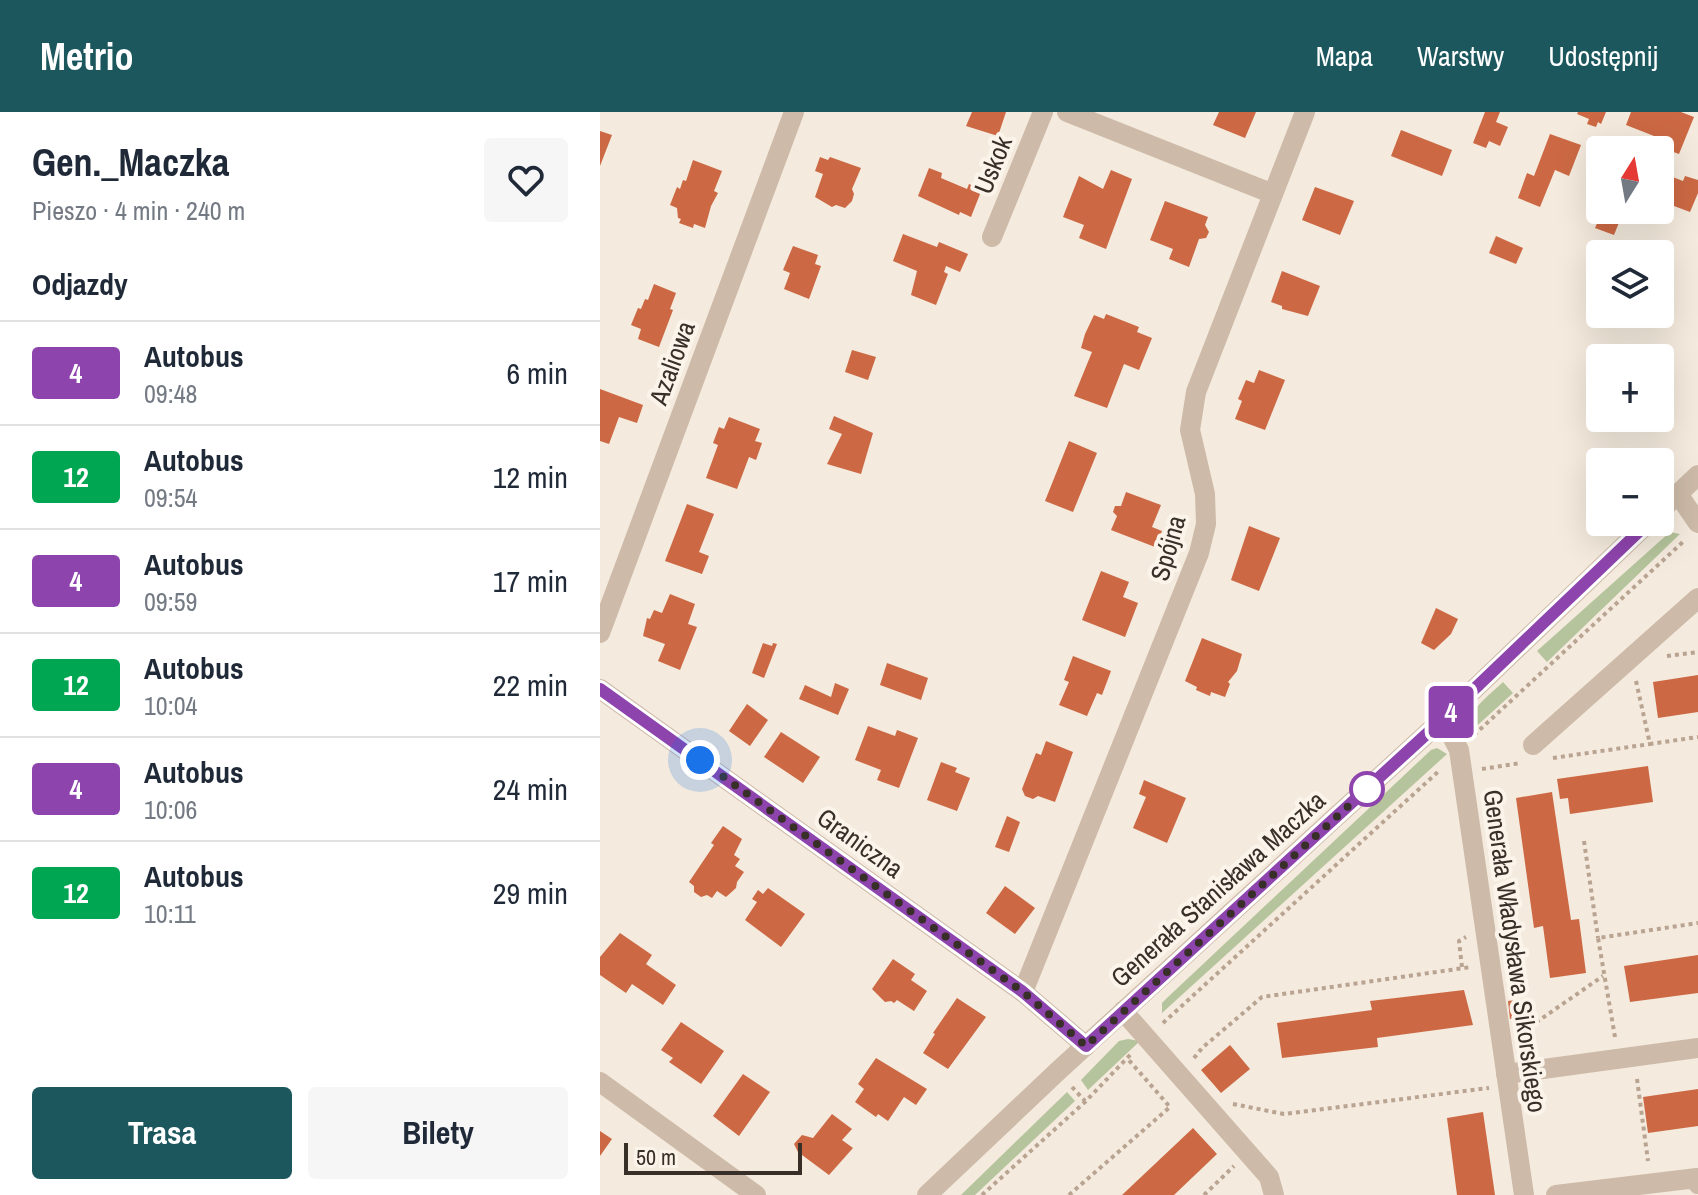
<!DOCTYPE html>
<html lang="pl">
<meta charset="utf-8">
<style>
:root{--surface:#fff;--page:#f6f6f7;--text:#1f2937;--muted:#747a83;--line:#e0e1e3;--accent:#1c575d}
body{margin:0;font-family:"Archivo Narrow",sans-serif;background:var(--page);color:var(--text);height:100vh;display:flex;flex-direction:column;font-size:30px;white-space:nowrap}
*{box-sizing:border-box;margin:0}
p{font-size:26px;color:var(--muted)}
.icon{flex:none;width:44px;height:44px;fill:none;stroke:currentColor;stroke-width:2;stroke-linecap:round;stroke-linejoin:round}
.map{position:relative;flex:1;overflow:hidden}
.details{display:flex;flex-direction:column;background:var(--surface);width:600px}
.details>*{flex:none}
.badge{padding:0 16px;border-radius:6px;font-size:28px;line-height:52px}
.needle{width:52px;rotate:11deg}
.controls{position:absolute;left:986px;top:24px;display:grid;gap:16px}
.controls a{display:grid;place-items:center;width:88px;height:88px;border-radius:8px;background:var(--surface);box-shadow:0 8px 32px #0002;font-size:40px}
.scale{position:absolute;left:24px;bottom:20px;width:178px;box-sizing:border-box;padding-left:8px;border:4px solid #392f29;border-top:0;font-size:22px;line-height:28px;white-space:nowrap;color:#392f29;-webkit-text-stroke:6px #fbf4ea;paint-order:stroke}
.you{position:absolute;width:40px;height:40px;margin:-20px;border:6px solid #fff;border-radius:50%;background:#1a73e8;box-shadow:0 0 0 12px #1a73e833}
.map>.badge{position:absolute;translate:-50% -50%;box-shadow:0 0 0 4px #fff}
h2{padding:0 32px;font-size:30px;line-height:72px}
.round{display:grid;place-items:center;flex:none;width:84px;height:84px;border-radius:8px;background:var(--page)}
.head{display:flex;align-items:center;justify-content:space-between;height:136px;padding:0 32px}
h1{font-size:38px;font-weight:800;line-height:60px}
.cta{display:flex;gap:16px;margin-top:auto;padding:16px 32px}
.cta a{flex:1;height:92px;border-radius:8px;background:var(--accent);color:#fff;font-size:32px;font-weight:800;line-height:92px;text-align:center}
.cta a+a{background:var(--page);color:var(--text)}
ul{padding:0;list-style:none}
li{display:flex;align-items:center;gap:24px;height:104px;padding:0 32px;border-top:2px solid var(--line)}
li div{flex:1}
li b{display:block;font-size:30px}
li em{font-style:normal}
li .badge{min-width:88px;font-weight:700;text-align:center}
header{display:flex;align-items:center;gap:48px;box-sizing:border-box;height:112px;padding:0 40px;background:var(--accent);color:#fff}
header strong{font-size:38px}
nav{display:flex;gap:44px;margin-inline-start:auto;font-size:28px}
main{display:flex;flex:1;min-height:0}
.map>svg:first-child{display:block}
.green{fill:#b5c49c}
.building{fill:#cc6944}
.lines{fill:none;stroke-linecap:round;stroke-linejoin:round}
.path{stroke:#b9a492;stroke-width:4;stroke-dasharray:4 4;stroke-linecap:butt}
.street{stroke:#cdbaa8;stroke-width:20}
.line-casing{stroke:#fff;stroke-width:18}
.line{stroke:#8e44ad;stroke-width:12}
.walk{stroke:#392f29;stroke-width:8;stroke-dasharray:0 14.4}
.stop-dot{fill:#fff;stroke:#8e44ad;stroke-width:4}
.labels{text-anchor:middle;stroke-width:8;stroke-linejoin:round;paint-order:stroke}
.street-label{font-size:26px;fill:#392f29;stroke:#fbf4ea}
</style>
<header>
<strong>Metrio</strong>
<nav><a>Mapa</a><a>Warstwy</a><a>Udostępnij</a></nav>
</header>
<main>
<section class="details">
<div class="head"><div><h1>Gen._Maczka</h1><p>Pieszo · 4 min · 240 m</p></div><a class="round"><svg class="icon" aria-label="heart" viewBox="0 0 24 24"><path d="M12 20l-8-8c-3-5 5-10 8-4 3-6 11-1 8 4z"/></svg></a></div>
<h2>Odjazdy</h2>
<ul>
<li><span class="badge" style="background:#8e44ad;color:#fff">4</span><div><b>Autobus</b><p>09:48</p></div><em>6 min</em></li>
<li><span class="badge" style="background:#00a651;color:#fff">12</span><div><b>Autobus</b><p>09:54</p></div><em>12 min</em></li>
<li><span class="badge" style="background:#8e44ad;color:#fff">4</span><div><b>Autobus</b><p>09:59</p></div><em>17 min</em></li>
<li><span class="badge" style="background:#00a651;color:#fff">12</span><div><b>Autobus</b><p>10:04</p></div><em>22 min</em></li>
<li><span class="badge" style="background:#8e44ad;color:#fff">4</span><div><b>Autobus</b><p>10:06</p></div><em>24 min</em></li>
<li><span class="badge" style="background:#00a651;color:#fff">12</span><div><b>Autobus</b><p>10:11</p></div><em>29 min</em></li>
</ul>
<div class="cta"><a>Trasa</a><a>Bilety</a></div>
</section>
<div class="map">
<svg width="1098" height="1083" viewBox="0 0 1098 1083">
<rect width="100%" height="100%" fill="#f4eadd"/>
<g class="green">
<path d="M1070,420L1080,422L947,550L937,539Z"/>
<path d="M903,570L913,581L869,621C866,598 888,585 903,570Z"/>
<path d="M837,636L847,642L562,901V891L568,885L831,638Z"/>
<path d="M528,927L540,929L488,978L481,968L519,929Z"/>
<path d="M467,980L475,989L375,1083H361Z"/>
</g>
<g class="building">
<path d="M372,0H406L398,24L366,14Z"/>
<path d="M619,0H656L645,26L613,13Z"/>
<path d="M885,0H900L896,10L908,15L900,34L889,29L886,36L873,31Z"/>
<path d="M978,0H1006L1001,12L998,10L996,15L987,12L989,7L977,2Z"/>
<path d="M1031,0H1081L1094,5L1079,42L1051,32L1054,24L1026,13Z"/>
<path d="M801,18L852,38L842,64L791,44Z"/>
<path d="M0,19L12,23L0,54Z"/>
<path d="M950,22L981,33L969,64L955,58L940,95L918,86L927,61L934,64Z"/>
<path d="M220,45L228,48L230,45L261,56L252,77L254,82L252,89L245,96L236,93L232,95L215,85L223,62L215,59Z"/>
<path d="M93,48L122,59L114,79L118,81L111,94L105,116L94,112L93,116L79,111L81,107L78,106L77,96L70,93L77,75L80,77L83,68L86,69Z"/>
<path d="M329,56L342,61L341,66L367,77L369,72L382,77L371,105L360,100L359,103L318,84Z"/>
<path d="M511,58L532,67L506,137L479,126L484,113L463,105L479,64L503,77Z"/>
<path d="M1070,64L1083,69L1085,64L1098,68V81L1090,100L1074,94L1071,102L1060,98V88Z"/>
<path d="M715,75L754,89L740,123L702,108Z"/>
<path d="M565,89L608,105L605,113L609,120L606,126L599,127L589,155L569,147L573,137L550,128Z"/>
<path d="M1003,98H1024L1014,123L995,116Z"/>
<path d="M303,122L337,135L339,130L368,142L360,160L346,154L344,160L348,162L336,193L311,183L317,159L293,149Z"/>
<path d="M896,124L923,136L916,152L889,141Z"/>
<path d="M193,134L218,143L215,152L221,154L209,187L184,177L190,161L183,158Z"/>
<path d="M682,159L720,174L708,204L682,197V194L671,190Z"/>
<path d="M54,172L76,181L70,197L73,198L59,235L38,227L41,217L31,213L38,196L41,197L45,187L48,188Z"/>
<path d="M506,202L539,215L537,220L552,226L539,258L524,252L507,296L474,284L492,240L481,236L485,222L494,203L504,207Z"/>
<path d="M252,238L276,245L268,268L245,260Z"/>
<path d="M659,258L685,268L665,318L635,307L642,289L638,287L646,268L654,271Z"/>
<path d="M0,277L43,293L37,311L19,305L9,332L0,329Z"/>
<path d="M234,304L273,321L261,362L227,352L242,322L229,317Z"/>
<path d="M129,305L160,317L155,329L162,331L156,348L149,345L137,377L106,366L118,333L113,331L119,315L124,317Z"/>
<path d="M469,329L497,341L473,400L445,389Z"/>
<path d="M526,380L561,393L552,415L562,419L555,435L511,418L517,404L513,400L515,394H521Z"/>
<path d="M87,392L114,402L99,440L109,444L102,462L65,449Z"/>
<path d="M649,414L680,426L659,479L631,468Z"/>
<path d="M501,459L529,470L523,485L538,491L525,525L482,508Z"/>
<path d="M70,482L95,492L88,512L97,515L80,558L58,549L65,532L43,524L47,506L50,507L54,498L62,501Z"/>
<path d="M836,496L858,507L851,522L834,538L821,531Z"/>
<path d="M602,526L642,542L637,559L628,570L630,572L625,585L611,580L610,584L596,578L597,575L585,569Z"/>
<path d="M163,531L172,534L173,531L177,532L164,566L152,561Z"/>
<path d="M473,544L511,559L502,583L497,581L487,604L459,593L469,570L464,568Z"/>
<path d="M287,551L328,566L321,588L280,573Z"/>
<path d="M1098,563V600L1058,606L1053,570Z"/>
<path d="M235,571L249,577L238,603L199,587L205,573L231,585Z"/>
<path d="M147,592L168,608L150,634L129,619Z"/>
<path d="M268,614L295,624L297,618L318,626L299,676L277,668L281,658L255,648Z"/>
<path d="M181,620L220,645L203,671L164,645Z"/>
<path d="M446,629L473,640L455,690L438,684L433,687L425,684L422,677L436,641L441,643Z"/>
<path d="M341,650L357,656L355,660L370,666L357,699L327,688Z"/>
<path d="M1048,654L1053,690L970,702L968,686L960,687L957,667Z"/>
<path d="M544,668L586,686L567,731L533,716L546,685L539,682Z"/>
<path d="M952,680L971,808L979,807L986,861L950,866L943,814L934,816L916,686Z"/>
<path d="M407,704L420,710L409,740L395,735Z"/>
<path d="M123,714L142,727L134,743L140,747L135,754L144,760L137,770L136,776L126,785L117,779L112,786L107,783L101,785L94,780V774L89,770L114,733L111,731Z"/>
<path d="M405,774L435,796L415,822L386,801Z"/>
<path d="M168,776L205,802L181,835L145,808L157,790L152,787L158,778L163,782Z"/>
<path d="M20,821L52,843L46,852L76,873L63,893L32,872L26,881L0,863V845Z"/>
<path d="M1098,843V881L1030,890L1024,854Z"/>
<path d="M293,847L315,862L311,868L327,879L314,899L297,888L294,891L291,889L285,890L272,877Z"/>
<path d="M864,878L873,913L777,926L778,935L682,946L677,911L772,898L770,889Z"/>
<path d="M357,886L386,905L348,957L323,941L335,922L333,921Z"/>
<path d="M925,887L927,905L910,907L908,889Z"/>
<path d="M81,910L124,939L101,972L69,950L73,946L61,938Z"/>
<path d="M630,933L650,957L621,981L601,958Z"/>
<path d="M276,946L327,977L316,993L304,985L288,1009L278,1002L276,1005L255,990L264,977L258,972Z"/>
<path d="M143,962L170,980L139,1024L113,1004Z"/>
<path d="M1098,977V1014L1048,1021L1043,985Z"/>
<path d="M883,1000L895,1083H857L847,1006Z"/>
<path d="M232,1002L252,1017L242,1028L253,1036L229,1063L198,1040L194,1032L202,1023L213,1026Z"/>
<path d="M593,1016L617,1042L574,1083H522Z"/>
<path d="M0,1019L12,1027L0,1044Z"/>
</g>
<g class="lines">
<g class="path">
<path d="M1067,544L1098,540"/>
<path d="M1036,569L1050,632L1098,625"/>
<path d="M874,623L1085,428"/>
<path d="M953,646L1050,632"/>
<path d="M882,657L921,651"/>
<path d="M984,729L998,826"/>
<path d="M862,855L859,829L866,825"/>
<path d="M563,911L840,658"/>
<path d="M1015,925L998,826L1098,811"/>
<path d="M931,938L928,916L1003,864"/>
<path d="M594,946L602,936L662,885L871,855"/>
<path d="M1037,967L1048,1049"/>
<path d="M472,975L485,989"/>
<path d="M633,992L684,1002L889,976"/>
<path d="M382,1083L485,990L531,942"/>
<path d="M469,1083L570,995L527,946"/>
<path d="M604,1083L634,1054"/>
</g>
<g class="street">
<path d="M467,0L673,82"/>
<path d="M392,125L443,0"/>
<path d="M1078,382L1098,411"/>
<path d="M1060,399L1098,363"/>
<path d="M0,521L194,0"/>
<path d="M0,577L423,880L486,934"/>
<path d="M843,607L859,638L924,1083"/>
<path d="M933,633L1098,486"/>
<path d="M423,880L599,441L606,412L605,382L590,318L596,280L705,0"/>
<path d="M523,899L669,1065L674,1083"/>
<path d="M906,962L1098,936"/>
<path d="M0,970L156,1083"/>
<path d="M327,1083L458,959L843,607L1049,410"/>
<path d="M956,1083L1097,1066L1098,1072"/>
</g>
</g>
<g class="lines">
<g class="line-casing">
<path id="line" d="M0,577L423,880L486,934L843,607L1049,410"/>
</g>
<use href="#line" class="line"/>
<path class="walk" d="M100,648L423,880L486,934L767,677"/>
</g>
<circle class="stop-dot" cx="767" cy="677" r="16"/>
<g class="labels">
<g class="street-label">
<text transform="translate(393 53) rotate(-68)" y="9">Uskok</text>
<text transform="translate(72 251) rotate(-70)" y="9">Azaliowa</text>
<text transform="translate(568 436) rotate(-74)" y="9">Spójna</text>
<text transform="translate(260 731) rotate(36)" y="9">Graniczna</text>
<text transform="translate(618 777) rotate(-42)" y="9">Generała Stanisława Maczka</text>
<text transform="translate(915 839) rotate(82)" y="9">Generała Władysława Sikorskiego</text>
</g>
</g>
</svg>
<div class="controls">
<a><svg class="needle" viewBox="-14 -14 28 28"><path d="M0-13l5 13h-10z" fill="#e53935"/><path d="M0 13l5-13h-10z" fill="#747a83"/></svg></a>
<a><svg class="icon" aria-label="layers" viewBox="0 0 24 24"><path d="M12 4l9 5-9 5-9-5zM3 14l9 5 9-5"/></svg></a>
<a>+</a>
<a>−</a>
</div>
<div class="scale">50 m</div>
<div class="you" style="left:100px;top:648px"></div>
<b class="badge" style="left:851px;top:600px;background:#8e44ad;color:#fff">4</b>
</div>
</main>
